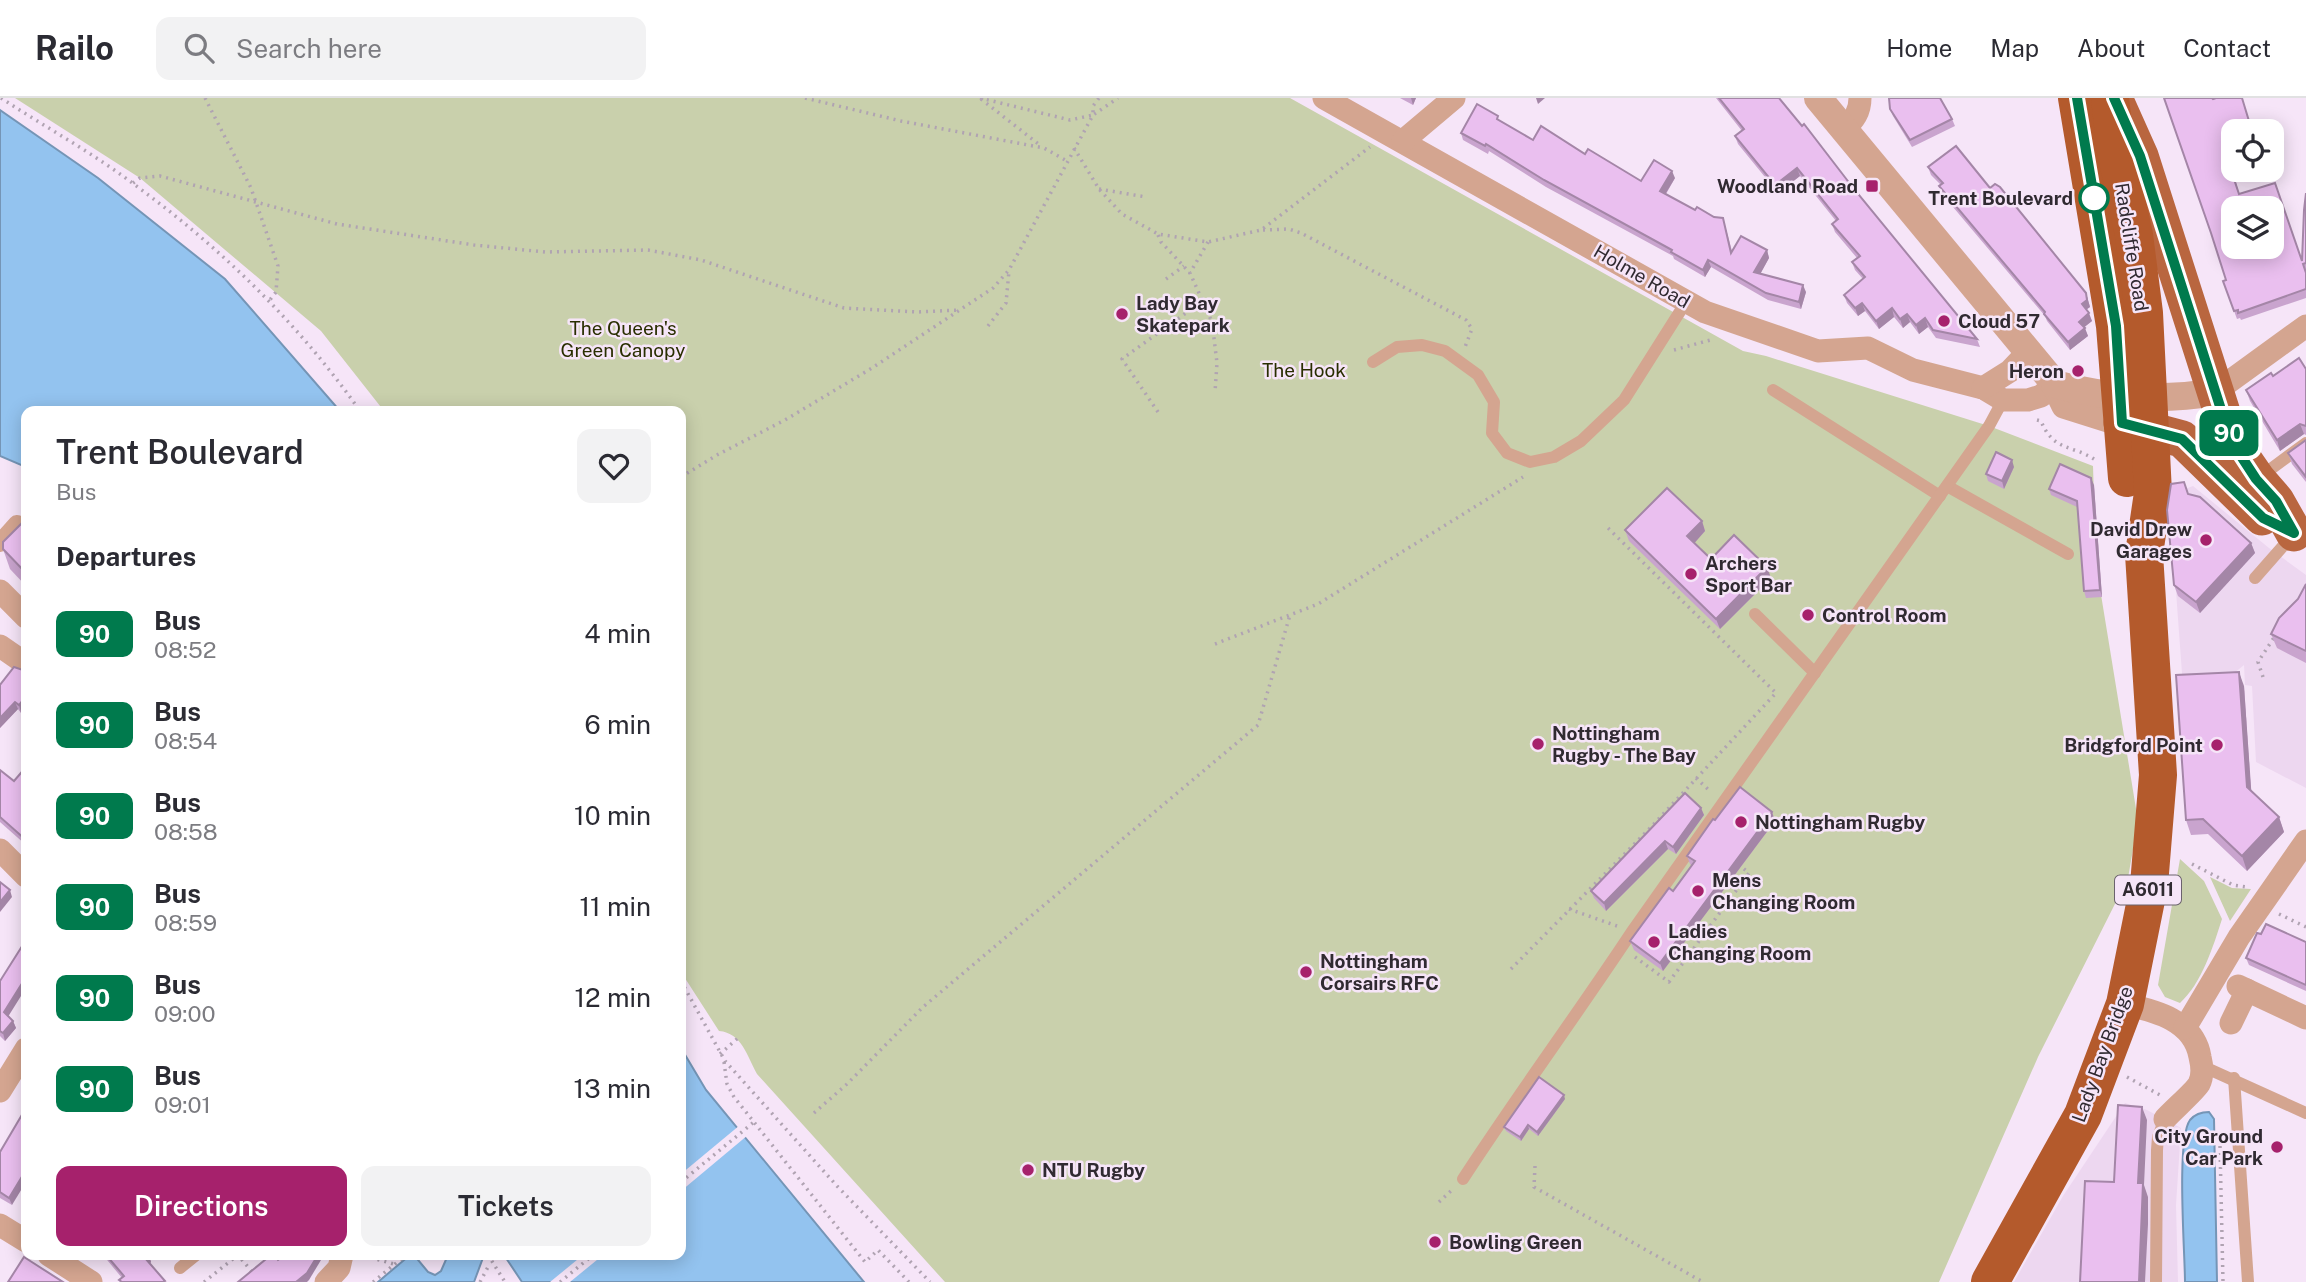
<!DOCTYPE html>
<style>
:root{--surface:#fff;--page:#f2f2f3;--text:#2b2b33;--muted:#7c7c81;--line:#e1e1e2;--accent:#a6216c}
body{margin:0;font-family:"Public Sans",sans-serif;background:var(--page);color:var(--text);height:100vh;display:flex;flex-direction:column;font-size:26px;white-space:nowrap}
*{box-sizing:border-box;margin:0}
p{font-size:23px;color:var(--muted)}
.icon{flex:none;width:38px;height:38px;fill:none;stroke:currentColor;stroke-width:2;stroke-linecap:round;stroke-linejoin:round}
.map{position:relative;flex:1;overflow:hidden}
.details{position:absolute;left:21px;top:308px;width:665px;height:854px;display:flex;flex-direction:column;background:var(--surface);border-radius:14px;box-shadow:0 4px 18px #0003}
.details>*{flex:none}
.badge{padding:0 14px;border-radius:10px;font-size:24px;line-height:46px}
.tools{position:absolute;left:2221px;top:21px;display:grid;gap:14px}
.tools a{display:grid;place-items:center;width:63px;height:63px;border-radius:14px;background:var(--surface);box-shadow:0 4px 18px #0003;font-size:35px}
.map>.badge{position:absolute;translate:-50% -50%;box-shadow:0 0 0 4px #fff}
h2{padding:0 35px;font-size:26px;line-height:63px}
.round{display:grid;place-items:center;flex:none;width:74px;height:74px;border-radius:14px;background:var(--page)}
.headline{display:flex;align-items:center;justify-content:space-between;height:119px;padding:0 35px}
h1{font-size:33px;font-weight:600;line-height:52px}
.action{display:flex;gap:14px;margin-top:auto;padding:14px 35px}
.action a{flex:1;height:80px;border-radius:14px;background:var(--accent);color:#fff;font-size:28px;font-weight:600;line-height:80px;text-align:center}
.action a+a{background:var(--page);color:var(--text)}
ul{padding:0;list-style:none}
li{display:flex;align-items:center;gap:21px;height:91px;padding:0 35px}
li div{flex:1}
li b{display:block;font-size:26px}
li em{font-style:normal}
li .badge{min-width:77px;font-weight:700;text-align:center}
header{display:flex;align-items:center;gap:42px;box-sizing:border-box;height:98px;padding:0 35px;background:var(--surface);border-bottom:2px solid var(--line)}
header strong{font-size:33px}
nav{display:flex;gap:38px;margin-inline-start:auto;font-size:24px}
.search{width:490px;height:63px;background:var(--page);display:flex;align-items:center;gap:18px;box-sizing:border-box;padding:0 24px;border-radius:14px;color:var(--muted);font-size:26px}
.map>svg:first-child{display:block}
.built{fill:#edd7f0}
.green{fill:#c9d0ac}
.water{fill:#93c3ef;stroke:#7595b6;stroke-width:2}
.pier{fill:#f6e5f8}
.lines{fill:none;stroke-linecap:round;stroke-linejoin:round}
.path{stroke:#b0a3b2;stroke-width:3.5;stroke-dasharray:2 5;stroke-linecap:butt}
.service{stroke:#d4a590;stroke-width:12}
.pedestrian{stroke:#d4a590;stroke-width:18}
.minor{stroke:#d4a590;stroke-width:23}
.tertiary{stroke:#d4a590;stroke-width:28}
.primary{stroke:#b9663f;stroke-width:37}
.trunk{stroke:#b45a2c;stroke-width:38}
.wall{fill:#c9a4ce}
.shaded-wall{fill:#a486a7}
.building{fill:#eabfef;stroke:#a486a7;stroke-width:2;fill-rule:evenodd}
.line-casing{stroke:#fff;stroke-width:16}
.line{stroke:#007a4d;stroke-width:10}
.poi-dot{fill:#a6216c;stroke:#f6e5f8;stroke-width:2.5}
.stop-dot{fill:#fff;stroke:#007a4d;stroke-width:3.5}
.labels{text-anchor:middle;stroke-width:5;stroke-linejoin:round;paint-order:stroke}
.shield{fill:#f6e5f8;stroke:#6b626d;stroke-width:2}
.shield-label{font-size:18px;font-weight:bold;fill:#302a31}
.poi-label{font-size:19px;font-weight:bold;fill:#302a31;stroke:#f6e5f8;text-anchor:start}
.stop-label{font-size:19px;font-weight:bold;fill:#302a31;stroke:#f6e5f8;text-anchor:end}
.street-label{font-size:19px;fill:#302a31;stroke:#f6e5f8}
.park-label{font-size:19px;fill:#292e00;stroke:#f6e5f8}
</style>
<header>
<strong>Railo</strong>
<div class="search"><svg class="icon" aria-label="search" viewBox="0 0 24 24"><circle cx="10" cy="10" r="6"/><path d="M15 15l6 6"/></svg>Search here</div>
<nav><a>Home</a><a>Map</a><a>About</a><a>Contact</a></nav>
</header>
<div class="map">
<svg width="2306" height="1184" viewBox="0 0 2306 1184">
<rect width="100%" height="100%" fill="#f6e5f8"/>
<g class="built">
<path d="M2193,388L2269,450L2306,477V690L2256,664L2252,588L2245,587L2244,567L2218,588L2183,589L2169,397Z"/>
<path d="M2125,1005L2147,1012L2181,1030L2176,1107L2178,1184H2014L2063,1098Z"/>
</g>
<g class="green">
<path d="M15,0H1290L1743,253L1766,258L1989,328L2093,368L2096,466L2138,723L2128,780L2038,959L1939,1184H945L757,976C747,958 742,935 719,933L681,874V313H384L321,233L140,80Z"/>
<path d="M2180,761L2204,783L2222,821C2213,849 2202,885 2180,905L2165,899L2158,887Z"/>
<path d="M2210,779L2232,790L2251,791L2230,823Z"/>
</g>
<g class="water">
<path d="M0,12L98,80L225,181L340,313H26V364L21,367L0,358Z"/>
<path d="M681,950L706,992L864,1184H522L504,1157H681Z"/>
<path d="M2209,1014L2214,1021L2217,1184H2185C2185,1155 2176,1041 2190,1022C2195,1016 2202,1014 2209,1014Z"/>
<path d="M410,1157H414L428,1174L435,1177L441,1173L448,1157H484L474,1184H378Z"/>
</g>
<g class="pier">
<path d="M740,1027L748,1037L681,1093V1076Z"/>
<path d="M583,1157H603L570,1184H550Z"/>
</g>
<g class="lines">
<g class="path">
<path d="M1,0C45,29 93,55 135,87C221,150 299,226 360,313"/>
<path d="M205,0L251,90L278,168L276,194L269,203"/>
<path d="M805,0L901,23L1044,50L1067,63"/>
<path d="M980,0L1070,22L1093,17V8L1099,0"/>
<path d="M981,1L1041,48"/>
<path d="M1074,50L1099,91L1122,116L1158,136L1208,144L1261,132L1370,49"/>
<path d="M133,85L140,80L160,78L337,126L474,147L545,154L648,152L701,162L844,210L917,214L960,212"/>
<path d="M1099,91L1146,99"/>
<path d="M1263,132L1289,131L1301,135L1466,222L1472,231L1465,249"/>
<path d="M1158,137L1161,144L1190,175"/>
<path d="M1208,144L1190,175L1212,224L1217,265L1215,294"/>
<path d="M1166,181L1184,168"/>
<path d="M988,228L1006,205L1009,173"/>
<path d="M1674,252L1714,241"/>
<path d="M1158,314L1122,261L1204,202"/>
<path d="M2037,322L2041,323C2053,353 2072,347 2094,361"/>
<path d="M681,379L717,357L785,322L872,270L993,190L1009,172L1093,17L1118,0"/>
<path d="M1215,546L1318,506L1523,379"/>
<path d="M2263,579L2258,564L2275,538"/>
<path d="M1696,680L1711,694"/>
<path d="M2192,766L2233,787L2246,789"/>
<path d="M1569,811L1617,828"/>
<path d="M2279,816L2306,829"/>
<path d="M1635,859L1669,884L1749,775L1738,766"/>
<path d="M1511,871L1652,728L1776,595L1607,429"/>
<path d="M681,883L725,963L837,1088L930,1184"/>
<path d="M720,956L738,940"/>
<path d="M724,964L727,986L734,999L865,1164L878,1152L909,1184"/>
<path d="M2127,979L2160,997"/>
<path d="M814,1015L847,986L923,909L1258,627L1290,517"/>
<path d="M2220,1048L2223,1184"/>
<path d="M1535,1068L1534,1089L1703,1184"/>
<path d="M681,1084L754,1024"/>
<path d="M1439,1104L1453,1091"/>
<path d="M488,1157L505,1184"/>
<path d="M364,1158L394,1166"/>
<path d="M204,1184L238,1157L253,1175"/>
<path d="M373,1184L406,1157"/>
<path d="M480,1184L488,1169"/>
<path d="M560,1184L593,1157"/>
</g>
<g class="service">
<path d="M1373,264L1397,249L1422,247L1445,253L1478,277L1494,304L1492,335L1507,355L1530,364L1554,359L1581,343L1624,302L1686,204"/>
<path d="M1773,292L1940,398"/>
<path d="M2260,379L2306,345"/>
<path d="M1947,388L2068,456"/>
<path d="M2255,480L2292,438"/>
<path d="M1755,516L1815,575"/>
<path d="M2202,968L2306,1015"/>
<path d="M2234,980L2248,1184"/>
<path d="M1463,1081C1517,998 1576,918 1631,835L1989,328L2003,302"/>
<path d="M180,1170L196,1157"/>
<path d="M2156,1184L2157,1052L2158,1039L2165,1021"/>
</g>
<path class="pedestrian" d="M0,445L17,426"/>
<g class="minor">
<path d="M1324,0L1705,214L1818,253L1868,250L1913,272L1983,290L2003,302H2028L2041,298L2055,286"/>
<path d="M1844,31C1854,22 1860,14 1860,0"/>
<path d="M1403,43L1454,0"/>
<path d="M1983,290L2010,273L2028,254"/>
<path d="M2215,294L2306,228"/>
<path d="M0,493L26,519"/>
<path d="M0,548L26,566"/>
<path d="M0,752L26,778"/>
<path d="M2238,888L2306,920"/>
<path d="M2125,906C2155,913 2194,922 2200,959C2202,967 2203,978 2199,986C2194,994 2173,1012 2165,1021"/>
<path d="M2231,925L2247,892"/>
<path d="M2185,930L2239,839L2306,743"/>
<path d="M0,993L26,951"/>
<path d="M0,1127L26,1143"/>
<path d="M49,1157L91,1184"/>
<path d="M326,1184L339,1170L342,1157"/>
</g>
<g class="tertiary">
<path d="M1818,0L2055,286L2065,307L2122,325"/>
<path d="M2055,286C2103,300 2165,303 2215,294"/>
</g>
<g class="primary">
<path d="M2114,0L2140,58L2225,324L2239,355L2257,381L2276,403L2294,435"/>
<path d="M2122,325L2182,341L2262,419"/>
</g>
<g class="trunk">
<path d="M2077,0L2115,228L2127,380"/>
<path d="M1990,1184L2083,1017L2125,906L2149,787L2158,677L2144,456L2153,395L2144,215L2134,137L2116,54L2110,0"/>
</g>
</g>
<g class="wall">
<path d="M1400,0H1416L1413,7Z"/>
<path d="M1716,0H1779L1977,241L1980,249L1936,240L1928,229L1919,236L1910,224L1903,230L1894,219L1879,231L1865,213L1858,218L1847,205L1844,197L1863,181L1855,172L1852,164L1857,160L1835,134L1832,126L1836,123L1800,78L1778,95L1738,46L1735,38L1742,33Z"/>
<path d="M1890,11L1952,21L1955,28L1912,49L1893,18Z"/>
<path d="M1500,23L1533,42L1585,56L1641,83L1675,80L1666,96L1695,112L1714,119L1723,120L1732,153L1767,152L1769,160L1760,176L1806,194L1801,211L1768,202L1711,169L1705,179L1674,161L1673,158L1546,89L1489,53L1488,56L1463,42L1461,35Z"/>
<path d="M2233,33V72L2239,96L2302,162L2306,95V200L2241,222L2240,220L2237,221L2223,183L2226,182L2211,135Z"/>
<path d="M1928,69L1990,90L2086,195L2090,209L2086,212L2092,223L2084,229L2088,238L2070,252L2047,223L2045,218L1942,96L1939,88L1941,87L1931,77Z"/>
<path d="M2306,271V337L2304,336L2280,353L2250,303L2246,292L2273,278Z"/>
<path d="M2306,342V384L2292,366L2288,355Z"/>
<path d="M2014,369L2004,391L1988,383L1986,376Z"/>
<path d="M2094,387L2102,499L2086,500L2084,493L2077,409L2051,397L2049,391Z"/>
<path d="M2189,396L2251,445L2255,455L2200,515L2178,498L2174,487Z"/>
<path d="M1702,423L1705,433L1694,445L1711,461L1771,480L1720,531L1629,443L1625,432Z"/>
<path d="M26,425V488L10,471L3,451Z"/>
<path d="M2306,486V565L2277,550L2271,536L2298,501Z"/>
<path d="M26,575V609L21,615L18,611L0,630V587Z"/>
<path d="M2244,588L2251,693L2279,719L2284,734L2247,773L2208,736L2191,737L2186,722Z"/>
<path d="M26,669V747L0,724V672L14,683Z"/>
<path d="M1701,710L1704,717L1676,756L1668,751L1606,813L1594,800L1591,793Z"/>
<path d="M1772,714L1775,723L1663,873L1634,852L1630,843L1673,793L1692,768L1690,766L1687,758L1715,722Z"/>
<path d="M2261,836L2306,844V893L2249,867L2246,860Z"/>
<path d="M0,883L8,919L13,923L16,930L5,943L0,938Z"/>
<path d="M1565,1001L1538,1038L1529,1031L1521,1043L1506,1033L1504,1029Z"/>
<path d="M0,1054L12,1107L0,1100Z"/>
<path d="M103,1157H148L151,1164L150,1166L165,1184H120L119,1182L122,1180Z"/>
</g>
<g class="shaded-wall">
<path d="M1411,0H1416L1413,7Z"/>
<path d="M1536,0H1545L1538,6Z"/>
<path d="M1797,70L1800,78L1778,95L1775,87Z"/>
<path d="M2233,72H2236V85L2233,78Z"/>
<path d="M1672,73L1675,80L1663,100L1660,93Z"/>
<path d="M1767,152L1769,160L1757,182L1754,174Z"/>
<path d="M1708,162L1711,169L1705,179L1703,172Z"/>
<path d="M1803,187L1806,194L1801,211L1799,204Z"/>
<path d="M2086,195L2090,209L2084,213L2082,206Z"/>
<path d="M1862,205L1865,213L1858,218L1855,210Z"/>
<path d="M1892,210L1894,219L1879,231L1876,223Z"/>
<path d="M2089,215L2092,223L2082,231L2079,224Z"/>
<path d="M1907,216L1910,224L1903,230L1900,221Z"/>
<path d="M1925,220L1928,229L1919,236L1916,227Z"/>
<path d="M2085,230L2088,238L2070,252L2068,244Z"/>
<path d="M2300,326L2304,336L2280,353L2277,342Z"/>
<path d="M2012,362L2014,369L2004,391L2002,383Z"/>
<path d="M2091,380L2094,387L2102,499L2100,492Z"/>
<path d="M1702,423L1705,433L1691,449L1687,438Z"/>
<path d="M2251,445L2255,455L2200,515L2196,504Z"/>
<path d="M1767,469L1771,480L1720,531L1716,521Z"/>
<path d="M2239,574L2244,588L2252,703L2247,689Z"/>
<path d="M26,598V609L21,615L19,607Z"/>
<path d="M15,604L18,611L0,630V620Z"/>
<path d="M1701,710L1704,717L1676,756L1673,749Z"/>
<path d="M1772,714L1775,723L1663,873L1660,865Z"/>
<path d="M2279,719L2284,734L2247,773L2242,758Z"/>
<path d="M1665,743L1668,751L1606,813L1604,805Z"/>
<path d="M10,792L12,799L0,814V804Z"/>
<path d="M26,879V890L6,922L4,914Z"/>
<path d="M13,923L16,930L5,943L3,935Z"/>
<path d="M1564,997L1565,1001L1538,1038L1537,1034Z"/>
<path d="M2142,1009L2147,1022L2144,1087L2148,1099V1126L2145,1184H2139L2138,1085Z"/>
<path d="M1528,1027L1529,1031L1521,1043L1520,1039Z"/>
<path d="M26,1072V1084L12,1107L9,1100Z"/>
<path d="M149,1157L151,1164L148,1167L145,1160Z"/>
<path d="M318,1157H324L309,1182L307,1184H296Z"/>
</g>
<g class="building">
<path d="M1719,0H1779L1802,28L1804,26L1854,91L1977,241L1933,232L1925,220L1916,227L1907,216L1900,221L1892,210L1876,223L1862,205L1855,210L1844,197L1865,179L1852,164L1860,158L1832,126L1838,121L1797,70L1775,87L1735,38L1744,31Z"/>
<path d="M1889,0H1940L1952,21L1910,42L1890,11Z"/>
<path d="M2164,0H2212L2213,1L2216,0H2242L2252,33H2233V78L2239,96L2275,85L2302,163L2304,112L2306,95V165L2303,166L2306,175V191L2238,215V212L2234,213L2223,183L2226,182L2211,135ZM2233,110H2272V149H2233Z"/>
<path d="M1477,6L1498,18L1497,21L1533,42L1541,28L1585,56L1588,51L1641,83L1654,62L1672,73L1660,93L1695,112L1697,109L1714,119L1723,120L1731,155L1741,138L1767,152L1754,174L1803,187L1799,204L1766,195L1708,162L1703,172L1671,154L1672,152L1544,82L1486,46L1485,48L1461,35Z"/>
<path d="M1956,48L1990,90L1995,86L2000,89L2086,195L2087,202L2082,206L2089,215L2079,224L2085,230L2068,244L2044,216L2045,214L1939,88L1943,85L1928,69Z"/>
<path d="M2299,260L2306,271V328L2300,326L2277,342L2246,292L2271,275L2273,278Z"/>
<path d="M2306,342V379L2288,355Z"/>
<path d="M1996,354L2012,362L2002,383L1986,376Z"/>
<path d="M2060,366L2091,380L2100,492L2084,493L2077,403L2049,391Z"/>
<path d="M2184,384L2188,396L2200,399L2251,445L2196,504L2174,487L2167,412L2171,386Z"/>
<path d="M1667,390L1702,423L1687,438L1711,461L1734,437L1767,469L1716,521L1625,432Z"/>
<path d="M23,424L26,425V475L3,451V444Z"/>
<path d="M2306,486V553L2271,536L2279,520L2298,501Z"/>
<path d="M14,569L23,572L26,575V598L19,607L15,604L0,620V587Z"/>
<path d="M2239,574L2247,689L2279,719L2242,758L2203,721L2186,722L2176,577Z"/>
<path d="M26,669V742L0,719V672L14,683Z"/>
<path d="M1740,689L1772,714L1660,865L1630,843L1669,790L1673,793L1695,763L1687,758L1713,721L1715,722Z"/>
<path d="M1685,695L1701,710L1673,749L1665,743L1604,805L1591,793Z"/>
<path d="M0,784L10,792L0,804Z"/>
<path d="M2266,826L2306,844V887L2246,860L2257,835L2261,836Z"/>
<path d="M26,842V879L4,914L13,923L3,935L0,933V883Z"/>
<path d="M1539,979L1564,997L1537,1034L1528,1027L1520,1039L1504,1029Z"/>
<path d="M2118,1007L2142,1009L2138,1085H2143L2139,1184H2080L2085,1083L2114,1084Z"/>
<path d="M26,1010V1072L9,1100L0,1094V1054Z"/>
<path d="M106,1157H148L145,1160L165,1183L163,1184H122L119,1182L124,1178Z"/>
<path d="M271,1157H274L278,1162L285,1157H318L307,1175L296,1184H238Z"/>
<path d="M24,1159L63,1184H8Z"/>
</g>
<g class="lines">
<g class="line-casing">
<path id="line" d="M2077,0L2116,228L2122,325L2182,341L2263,420L2294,435L2276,403L2256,381L2239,355L2225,324L2140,58L2114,0"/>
</g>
<use href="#line" class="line"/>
</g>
<g class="poi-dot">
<rect x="1865" y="81" width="14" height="14" rx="3.5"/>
<circle cx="1122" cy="216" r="7"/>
<circle cx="1944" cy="223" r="7"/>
<circle cx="2078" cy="273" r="7"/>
<circle cx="2206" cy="442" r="7"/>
<circle cx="1691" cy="476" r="7"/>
<circle cx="1808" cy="517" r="7"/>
<circle cx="1538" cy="646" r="7"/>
<circle cx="2217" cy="647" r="7"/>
<circle cx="1741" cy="724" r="7"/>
<circle cx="1698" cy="793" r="7"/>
<circle cx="1654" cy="844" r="7"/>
<circle cx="1306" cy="874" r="7"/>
<circle cx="2277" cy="1049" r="7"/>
<circle cx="1028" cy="1072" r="7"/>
<circle cx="1435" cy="1144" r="7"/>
</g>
<circle class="stop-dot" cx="2094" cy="100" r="14"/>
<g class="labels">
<rect class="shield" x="2115" y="777.5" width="66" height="29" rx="5"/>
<g class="shield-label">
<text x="2148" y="798">A6011</text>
</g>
<g class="poi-label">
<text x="1858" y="95" text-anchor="end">Woodland Road</text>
<text x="1136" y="212">Lady Bay<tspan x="1136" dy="22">Skatepark</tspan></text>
<text x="1958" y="230">Cloud 57</text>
<text x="2064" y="280" text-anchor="end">Heron</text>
<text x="2192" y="438" text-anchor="end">David Drew<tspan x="2192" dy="22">Garages</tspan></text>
<text x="1705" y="472">Archers<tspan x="1705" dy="22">Sport Bar</tspan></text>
<text x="1822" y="524">Control Room</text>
<text x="1552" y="642">Nottingham<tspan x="1552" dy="22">Rugby - The Bay</tspan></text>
<text x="2203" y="654" text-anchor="end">Bridgford Point</text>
<text x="1755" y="731">Nottingham Rugby</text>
<text x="1712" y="789">Mens<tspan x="1712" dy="22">Changing Room</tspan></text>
<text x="1668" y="840">Ladies<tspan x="1668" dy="22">Changing Room</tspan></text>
<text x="1320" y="870">Nottingham<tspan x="1320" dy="22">Corsairs RFC</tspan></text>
<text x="2263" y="1045" text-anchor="end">City Ground<tspan x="2263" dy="22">Car Park</tspan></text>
<text x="1042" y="1079">NTU Rugby</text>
<text x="1449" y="1151">Bowling Green</text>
</g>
<g class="stop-label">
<text x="2073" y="107">Trent Boulevard</text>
</g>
<g class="street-label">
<text transform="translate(2132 149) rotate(81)" y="7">Radcliffe Road</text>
<text transform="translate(1642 178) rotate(30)" y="7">Holme Road</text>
<text transform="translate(2102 956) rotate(-70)" y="7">Lady Bay Bridge</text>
</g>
<g class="park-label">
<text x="623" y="237">The Queen's<tspan x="623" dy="22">Green Canopy</tspan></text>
<text x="1304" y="279">The Hook</text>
</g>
</g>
</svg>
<div class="tools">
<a><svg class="icon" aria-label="locate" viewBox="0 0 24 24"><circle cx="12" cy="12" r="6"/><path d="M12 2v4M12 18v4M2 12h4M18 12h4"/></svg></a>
<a><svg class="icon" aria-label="layers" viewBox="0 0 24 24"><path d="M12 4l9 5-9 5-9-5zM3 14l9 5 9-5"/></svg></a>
</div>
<b class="badge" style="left:2229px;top:335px;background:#007a4d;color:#fff">90</b>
<section class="details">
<div class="headline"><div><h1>Trent Boulevard</h1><p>Bus</p></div><a class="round"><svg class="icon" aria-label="heart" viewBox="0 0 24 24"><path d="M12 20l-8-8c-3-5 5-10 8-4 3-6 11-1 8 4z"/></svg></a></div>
<h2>Departures</h2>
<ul>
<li><span class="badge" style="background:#007a4d;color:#fff">90</span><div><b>Bus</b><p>08:52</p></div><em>4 min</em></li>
<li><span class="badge" style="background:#007a4d;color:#fff">90</span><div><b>Bus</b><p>08:54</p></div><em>6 min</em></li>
<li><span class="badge" style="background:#007a4d;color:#fff">90</span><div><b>Bus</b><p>08:58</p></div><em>10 min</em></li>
<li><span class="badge" style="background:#007a4d;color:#fff">90</span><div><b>Bus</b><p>08:59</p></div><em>11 min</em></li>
<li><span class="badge" style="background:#007a4d;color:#fff">90</span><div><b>Bus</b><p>09:00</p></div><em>12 min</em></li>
<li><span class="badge" style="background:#007a4d;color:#fff">90</span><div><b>Bus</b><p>09:01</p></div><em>13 min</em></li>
</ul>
<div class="action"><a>Directions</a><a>Tickets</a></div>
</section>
</div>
